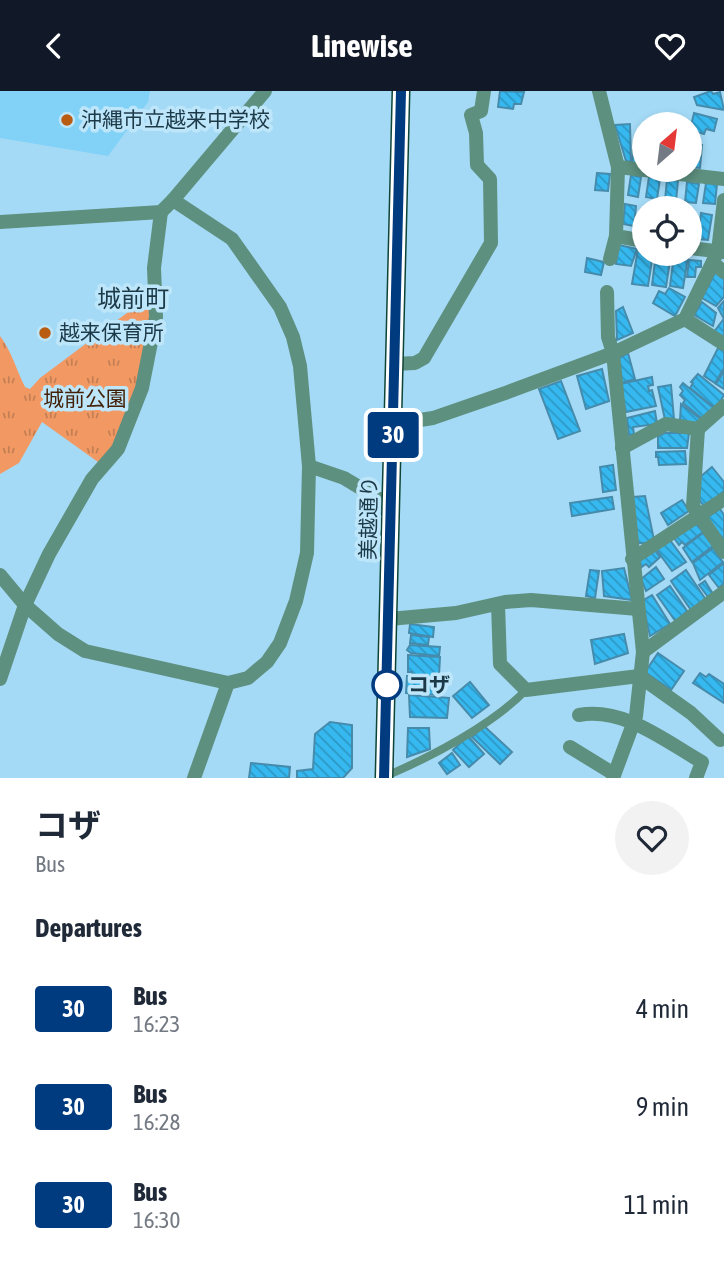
<!DOCTYPE html>
<meta charset="utf-8">
<style>
:root{--surface:#fff;--page:#f2f2f3;--text:#1f2937;--muted:#747a83;--accent:#111827}
body{margin:0;font-family:"Asap Condensed","Noto Sans JP",sans-serif;background:var(--page);color:var(--text);height:100vh;display:flex;flex-direction:column;font-size:26px;white-space:nowrap}
*{box-sizing:border-box;margin:0}
p{font-size:23px;color:var(--muted)}
.icon{flex:none;width:38px;height:38px;fill:none;stroke:currentColor;stroke-width:2;stroke-linecap:round;stroke-linejoin:round}
.map{position:relative;height:687px;overflow:hidden}
.sheet{display:flex;flex-direction:column;background:var(--surface);flex:1}
.sheet>*{flex:none}
.badge{padding:0 14px;border-radius:5px;font-size:24px;line-height:46px}
.needle{width:46px;rotate:28deg}
.controls{position:absolute;left:632px;top:21px;display:grid;gap:14px}
.controls a{display:grid;place-items:center;width:70px;height:70px;border-radius:50%;background:var(--surface);box-shadow:0 4px 10px #0003;font-size:35px}
.map>.badge{position:absolute;translate:-50% -50%;box-shadow:0 0 0 4px #fff}
h2{padding:0 35px;font-size:26px;line-height:63px}
.round{display:grid;place-items:center;flex:none;width:74px;height:74px;border-radius:37px;background:var(--page)}
.overview{display:flex;align-items:center;justify-content:space-between;height:119px;padding:0 35px}
h1{font-size:33px;font-weight:700;line-height:52px}
ul{padding:0;list-style:none}
li{display:flex;align-items:center;gap:21px;height:98px;padding:0 35px}
li div{flex:1}
li b{display:block;font-size:26px}
li em{font-style:normal}
li .badge{min-width:77px;font-weight:700;text-align:center}
header{display:flex;justify-content:space-between;align-items:center;height:91px;padding:0 35px;background:var(--accent);color:#fff;font-size:32px;font-weight:700}
.map>svg:first-child{display:block}
.built{fill:#82d1f7}
.grass{fill:url(#grass-tufts)}
.building{fill:url(#building-back-hatch);stroke:#468bab;stroke-width:2}
.lines{fill:none;stroke-linecap:round;stroke-linejoin:round}
.service{stroke:#5e907f;stroke-width:8}
.minor{stroke:#5e907f;stroke-width:14}
.trunk{stroke:#0e4436;stroke-width:19}
.line-casing{stroke:#fff;stroke-width:16}
.line{stroke:#003b80;stroke-width:10}
.poi-dot{fill:#b95b10;stroke:#bde6fa;stroke-width:2.5}
.stop-dot{fill:#fff;stroke:#003b80;stroke-width:3.5}
.labels{text-anchor:middle;stroke-width:7;stroke-linejoin:round;paint-order:stroke}
.poi-label{font-size:21px;fill:#1c3947;stroke:#bde6fa;text-anchor:start}
.park-label{font-size:21px;fill:#431f06;stroke:#bde6fa}
.street-label{font-size:21px;fill:#1c3947;stroke:#bde6fa}
.stop-label{font-size:21px;font-weight:bold;fill:#1c3947;stroke:#bde6fa;text-anchor:start}
.quarter-label{font-size:24px;fill:#1c3947;stroke:#bde6fa}
</style>
<header><svg class="icon" aria-label="back" viewBox="0 0 24 24"><path d="M15 5l-7 7 7 7"/></svg>Linewise<svg class="icon" aria-label="heart" viewBox="0 0 24 24"><path d="M12 20l-8-8c-3-5 5-10 8-4 3-6 11-1 8 4z"/></svg></header>
<div class="map">
<svg width="724" height="687" viewBox="0 0 724 687">
<defs>
<pattern id="grass-tufts" width="24" height="20" patternUnits="userSpaceOnUse" patternTransform="scale(1.75)"><rect width="24" height="20" fill="#f29963"/><path d="M3 7l-1-3M5 7V3M7 7l1-3M15 17l-1-3M17 17v-4M19 17l1-3" fill="none" stroke="#c37e53"/></pattern>
<pattern id="building-back-hatch" width="6" height="6" patternUnits="userSpaceOnUse" patternTransform="scale(1.75)"><rect width="6" height="6" fill="#36b9f0"/><path d="M-1 5l2 2M0 0l6 6M5-1l2 2" fill="none" stroke="#2d97c4"/></pattern>
</defs>
<rect width="100%" height="100%" fill="#a4daf6"/>
<path class="built" d="M0,0H150L148,11L108,65L0,47Z"/>
<path class="grass" d="M151,204C153,265 127,321 105,376L42,331L19,372L0,383V245C12,261 16,278 25,296L30,298L40,287Z"/>
<g class="building">
<path d="M500,0L524,1L521,13H514L513,18L498,16Z"/>
<path d="M711,0L713,3L720,1L724,19L697,14L694,6Z"/>
<path d="M694,22L717,28L714,40L706,38L704,43L690,39Z"/>
<path d="M630,33L631,71L626,70L615,34Z"/>
<path d="M634,48L644,49L643,74L632,73Z"/>
<path d="M692,53L702,54L700,77L690,76Z"/>
<path d="M597,82L610,83L608,100L595,99Z"/>
<path d="M631,84L641,86L638,106L628,104Z"/>
<path d="M649,86L660,88L657,108L646,106Z"/>
<path d="M667,89L678,90L676,110L665,109Z"/>
<path d="M687,91L699,93L696,112L685,111Z"/>
<path d="M706,92L717,93L715,113L703,112Z"/>
<path d="M625,113L636,115L634,135L623,133Z"/>
<path d="M642,118H644V138H640Z"/>
<path d="M701,122L712,124L708,149L698,148Z"/>
<path d="M619,154L637,158L631,175L616,173Z"/>
<path d="M638,158L644,159V163H653L648,195L632,193Z"/>
<path d="M656,163H671L666,196L652,194Z"/>
<path d="M674,164L688,166L683,197L670,195Z"/>
<path d="M587,167L604,171L601,184L585,181Z"/>
<path d="M689,169L701,170V176H696L695,186H687Z"/>
<path d="M716,180L724,188V206L716,215L702,207Z"/>
<path d="M669,197L685,206L675,225L653,212L659,200L665,203Z"/>
<path d="M724,210V228L718,217Z"/>
<path d="M702,211L716,222L713,235L694,224Z"/>
<path d="M623,216L633,242L617,249L616,220Z"/>
<path d="M723,229L724,230V249L713,242Z"/>
<path d="M718,257L724,260V277L715,292L704,285Z"/>
<path d="M628,262L635,288L621,292L617,268Z"/>
<path d="M602,278L609,310L586,318L577,285Z"/>
<path d="M724,280V298L716,293Z"/>
<path d="M698,283L724,304L716,318L690,297L693,292L691,291Z"/>
<path d="M652,286L653,294L648,295L649,300L652,299L656,315L626,321L620,293Z"/>
<path d="M561,290L580,340L558,348L539,298Z"/>
<path d="M683,292L716,319L705,330L683,312L685,309L680,304L683,300L680,296Z"/>
<path d="M671,294L674,328L665,329L658,296Z"/>
<path d="M681,313L703,330L696,333L680,329Z"/>
<path d="M655,320L657,333L633,336L634,343L629,344L627,327Z"/>
<path d="M665,342H689L687,357H658V345Z"/>
<path d="M685,360L686,373L659,374L658,366H656V361Z"/>
<path d="M613,374L616,399L603,401L600,376Z"/>
<path d="M712,376L724,391V400L705,416L698,408L700,386Z"/>
<path d="M645,405L654,449L652,452H636L633,406Z"/>
<path d="M612,406L614,418L572,425L570,412Z"/>
<path d="M682,409L689,420L668,434L661,422Z"/>
<path d="M720,418L724,424V449L706,427Z"/>
<path d="M695,431L703,441L685,454L682,451L679,454L674,447Z"/>
<path d="M703,442L713,455L692,471L683,457Z"/>
<path d="M670,449L686,471L672,480L656,458Z"/>
<path d="M713,457L723,471L700,489L693,472Z"/>
<path d="M654,458L660,466L649,476L646,473L639,478L638,470Z"/>
<path d="M724,472V492L719,497L709,484Z"/>
<path d="M656,476L664,488L646,500L641,488Z"/>
<path d="M624,477L632,509L604,505L602,480Z"/>
<path d="M590,479L599,480L595,507L586,505Z"/>
<path d="M686,479L706,509L691,519L671,490Z"/>
<path d="M705,490L713,503L708,506L699,494Z"/>
<path d="M670,495L687,520L676,531L657,504Z"/>
<path d="M652,504L670,533L650,545L642,510Z"/>
<path d="M410,533L434,536L433,546L409,542Z"/>
<path d="M624,543L628,562L595,573L591,549Z"/>
<path d="M411,544L429,546L428,554L410,552Z"/>
<path d="M410,554L440,556L439,565L411,562L407,559Z"/>
<path d="M658,562L684,580L671,599L645,581Z"/>
<path d="M408,564L440,566L438,604L406,602L407,585H412V581H408Z"/>
<path d="M700,582L706,586L709,583L724,593V612L693,592Z"/>
<path d="M470,591L489,614L472,627L453,605Z"/>
<path d="M409,604L449,607L447,627L410,626Z"/>
<path d="M330,631L352,634V677L343,687H297V680L313,678L315,643Z"/>
<path d="M484,635L512,661L500,673L472,646Z"/>
<path d="M408,637H429L430,658L407,666Z"/>
<path d="M468,645L484,663L469,676L453,659Z"/>
<path d="M452,662L460,674L447,683L439,672Z"/>
<path d="M251,672L290,676L289,687H249Z"/>
</g>
<g class="lines">
<path class="service" d="M386,685C431,666 492,634 526,599"/>
<g class="minor">
<path d="M599,0L618,76L616,145L644,150"/>
<path d="M618,76L724,88"/>
<path d="M173,109L265,0"/>
<path d="M0,131L161,121L173,109L232,148L280,216L293,246L300,275L309,375L307,462L296,510L280,552L267,571L248,587L228,592L85,560L58,543L25,514L0,484"/>
<path d="M690,157L724,161"/>
<path d="M610,168L616,145"/>
<path d="M713,172L724,181"/>
<path d="M607,201L608,246L613,262L643,561L636,625L613,687"/>
<path d="M685,228L724,253"/>
<path d="M394,273L415,272L424,267L491,152L490,88L477,74L476,42L471,24L481,20L484,0"/>
<path d="M394,333L433,327L508,301L613,262L685,228L718,160L724,109"/>
<path d="M698,338L693,415L724,461"/>
<path d="M622,357L666,333L698,338L724,315"/>
<path d="M309,375L344,387L392,416"/>
<path d="M632,468L724,408"/>
<path d="M498,513L500,573L526,599L639,585L691,622L720,649"/>
<path d="M389,528L456,522L505,511L531,509L638,518"/>
<path d="M643,561L724,501"/>
<path d="M0,588L25,514L49,463L92,388L118,358L142,297L156,226L154,177L161,121"/>
<path d="M579,624C624,616 665,650 702,671L696,687"/>
<path d="M570,656L614,683"/>
<path d="M194,687L228,592"/>
</g>
<path class="trunk" d="M384,687L401,0"/>
</g>
<g class="lines">
<g class="line-casing">
<path id="line" d="M384,687L401,0"/>
</g>
<use href="#line" class="line"/>
</g>
<g class="poi-dot">
<circle cx="67" cy="29" r="7"/>
<circle cx="45" cy="242" r="7"/>
</g>
<circle class="stop-dot" cx="387" cy="594" r="14"/>
<g class="labels">
<g class="poi-label">
<text x="81" y="36">沖縄市立越来中学校</text>
<text x="59" y="249">越来保育所</text>
</g>
<g class="park-label">
<text x="85" y="315">城前公園</text>
</g>
<g class="street-label">
<text transform="translate(369 427) rotate(-89)" y="7">美越通り</text>
</g>
<g class="stop-label">
<text x="408" y="601">コザ</text>
</g>
<g class="quarter-label">
<text x="133" y="216">城前町</text>
</g>
</g>
</svg>
<div class="controls">
<a><svg class="needle" viewBox="-14 -14 28 28"><path d="M0-13l5 13h-10z" fill="#e53935"/><path d="M0 13l5-13h-10z" fill="#747a83"/></svg></a>
<a><svg class="icon" aria-label="locate" viewBox="0 0 24 24"><circle cx="12" cy="12" r="6"/><path d="M12 2v4M12 18v4M2 12h4M18 12h4"/></svg></a>
</div>
<b class="badge" style="left:393px;top:344px;background:#003b80;color:#fff">30</b>
</div>
<section class="sheet">
<div class="overview"><div><h1>コザ</h1><p>Bus</p></div><a class="round"><svg class="icon" aria-label="heart" viewBox="0 0 24 24"><path d="M12 20l-8-8c-3-5 5-10 8-4 3-6 11-1 8 4z"/></svg></a></div>
<h2>Departures</h2>
<ul>
<li><span class="badge" style="background:#003b80;color:#fff">30</span><div><b>Bus</b><p>16:23</p></div><em>4 min</em></li>
<li><span class="badge" style="background:#003b80;color:#fff">30</span><div><b>Bus</b><p>16:28</p></div><em>9 min</em></li>
<li><span class="badge" style="background:#003b80;color:#fff">30</span><div><b>Bus</b><p>16:30</p></div><em>11 min</em></li>
</ul>
</section>
